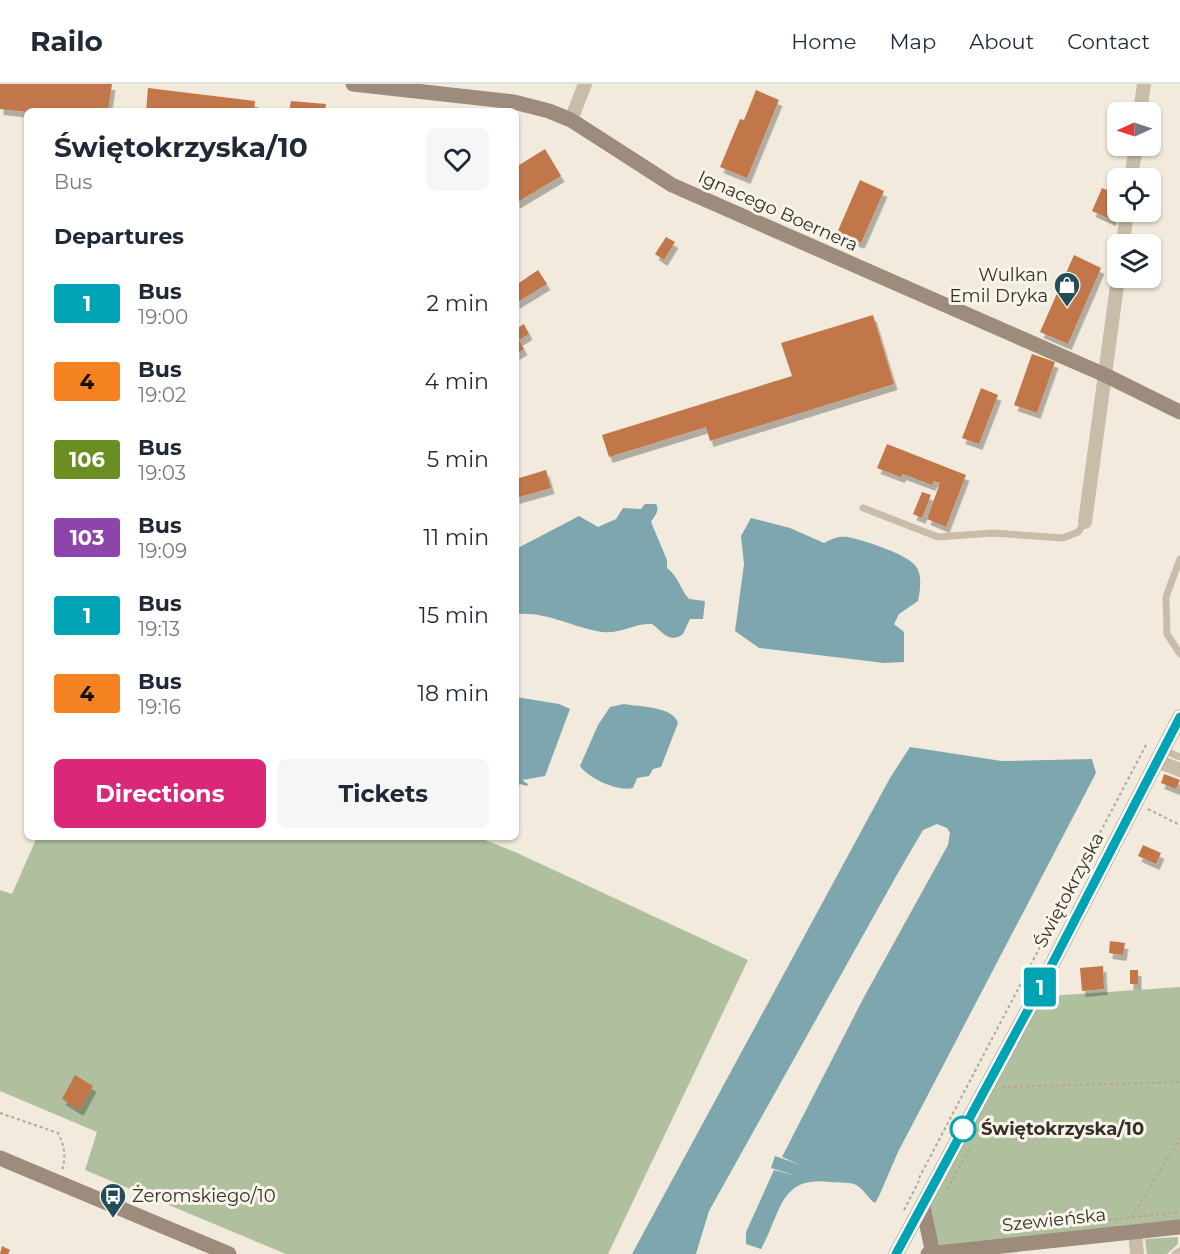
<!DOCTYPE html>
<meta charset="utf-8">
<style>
:root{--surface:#fff;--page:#f6f6f7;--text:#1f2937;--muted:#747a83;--line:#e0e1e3;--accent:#db2777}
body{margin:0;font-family:Montserrat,sans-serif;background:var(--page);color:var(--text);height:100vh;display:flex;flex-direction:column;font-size:22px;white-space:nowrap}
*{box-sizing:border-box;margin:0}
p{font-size:20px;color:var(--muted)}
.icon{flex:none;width:33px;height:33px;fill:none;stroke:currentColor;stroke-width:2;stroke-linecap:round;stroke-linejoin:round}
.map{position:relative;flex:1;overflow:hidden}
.sheet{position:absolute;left:24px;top:24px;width:495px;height:732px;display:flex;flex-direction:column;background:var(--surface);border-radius:9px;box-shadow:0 2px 4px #0004}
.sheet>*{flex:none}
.badge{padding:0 12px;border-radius:4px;font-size:21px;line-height:39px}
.needle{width:39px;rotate:267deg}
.controls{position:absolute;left:1107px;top:18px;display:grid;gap:12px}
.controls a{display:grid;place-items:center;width:54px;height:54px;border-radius:9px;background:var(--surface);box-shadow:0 2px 4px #0004;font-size:30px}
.map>.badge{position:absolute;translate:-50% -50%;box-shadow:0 0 0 3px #fff}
h2{padding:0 30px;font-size:22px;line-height:54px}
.round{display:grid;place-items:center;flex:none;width:63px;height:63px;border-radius:9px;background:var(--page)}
.overview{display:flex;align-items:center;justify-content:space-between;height:102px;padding:0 30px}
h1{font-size:28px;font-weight:700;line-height:45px}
.action{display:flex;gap:12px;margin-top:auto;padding:12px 30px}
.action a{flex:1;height:69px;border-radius:9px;background:var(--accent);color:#fff;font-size:24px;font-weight:700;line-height:69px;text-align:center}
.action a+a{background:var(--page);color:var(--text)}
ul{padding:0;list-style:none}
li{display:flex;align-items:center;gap:18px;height:78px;padding:0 30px}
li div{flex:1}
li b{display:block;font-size:22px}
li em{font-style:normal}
li .badge{min-width:66px;font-weight:700;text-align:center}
header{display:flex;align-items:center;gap:36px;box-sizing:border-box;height:84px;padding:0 30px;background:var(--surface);border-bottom:2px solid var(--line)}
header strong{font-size:28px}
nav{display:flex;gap:33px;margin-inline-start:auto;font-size:21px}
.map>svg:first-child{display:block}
.green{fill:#b0c09e}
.water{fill:#7da6ae}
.building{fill:#c2774b;filter:url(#shadow)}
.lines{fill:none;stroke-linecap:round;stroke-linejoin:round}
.path{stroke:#b5a694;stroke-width:2;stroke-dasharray:3 3;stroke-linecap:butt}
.lane{stroke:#c9bca9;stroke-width:7}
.street{stroke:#c9bca9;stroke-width:14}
.secondary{stroke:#9d8c7b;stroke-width:15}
.line-casing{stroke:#fff;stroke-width:14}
.line{stroke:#00a3b4;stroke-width:9}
.stop-dot{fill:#fff;stroke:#00a3b4;stroke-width:3}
.labels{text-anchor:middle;stroke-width:6;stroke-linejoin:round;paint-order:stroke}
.street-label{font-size:18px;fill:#372f29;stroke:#f9f4ea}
.poi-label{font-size:18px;fill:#372f29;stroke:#f9f4ea;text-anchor:end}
.stop-label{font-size:18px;font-weight:bold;fill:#372f29;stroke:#f9f4ea;text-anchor:start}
</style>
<header>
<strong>Railo</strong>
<nav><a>Home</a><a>Map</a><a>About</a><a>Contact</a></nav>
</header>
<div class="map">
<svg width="1180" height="1170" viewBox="0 0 1180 1170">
<defs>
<filter id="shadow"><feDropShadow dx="3.5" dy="6" stdDeviation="0" flood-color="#0004"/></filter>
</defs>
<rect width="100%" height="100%" fill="#f2ebdd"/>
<g class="green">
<path d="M37,753H477L515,768L748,876L608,1170H286L85,1086L97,1048L0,1007V806L12,810Z"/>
<path d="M1180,903V1143L933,1169L923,1123L1035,913Z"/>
<path d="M1178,1153V1160L1167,1170H1147L1145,1155Z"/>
</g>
<g class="water">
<path d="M645,420H656C660,427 655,431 651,438L667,476V484C679,493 680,505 689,515L705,517L703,535H690L683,550C669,560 663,548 652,540C634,539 621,550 602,548C570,543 550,528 516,530V465L579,432L598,443L616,435L623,424L641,425Z"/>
<path d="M751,434L790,444L824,459C832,455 838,452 847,453C861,455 906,470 915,481C923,491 920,506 918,517L899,530L894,540L904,548V578L884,579L759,564L735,547L744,480L741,452Z"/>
<path d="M516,613L559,620L570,625L545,692L522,696L528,700L527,702L520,700L517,704Z"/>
<path d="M624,620C639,623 673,622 678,639L661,683L653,685L649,692L637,694L633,704C618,708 588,694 580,682L598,641L610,623Z"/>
<path d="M910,663L1002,677L1092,675L1096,689L898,1068L879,1112L875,1119C867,1114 864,1104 854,1100C847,1098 838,1099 830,1098C779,1091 781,1130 761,1165L746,1160V1148L774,1086L797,1092L771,1084L775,1072L801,1081L782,1073L864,913L948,761L950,749L947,744L937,740L923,746L899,787L709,1127L696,1170H632L890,694Z"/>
</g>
<g class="building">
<path d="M0,0H112L108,27L27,28L0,25Z"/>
<path d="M148,4L255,17L254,27H146Z"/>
<path d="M756,6L779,16L747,94L720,83L740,35L744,36Z"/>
<path d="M291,17L326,20L325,27H289Z"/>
<path d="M545,65L561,92L516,119V83Z"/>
<path d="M860,96L884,107L861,159L837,149Z"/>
<path d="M1102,104L1118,111V123L1112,136L1092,127Z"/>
<path d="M666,153L675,158L664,176L655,170Z"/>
<path d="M1074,171L1101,184L1068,260L1040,248Z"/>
<path d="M538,186L547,200L516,219V201Z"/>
<path d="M873,231L894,300L710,357L706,343L609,373L602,351L792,292L781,259Z"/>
<path d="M524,240L529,250L519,256L524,265L516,270V245Z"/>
<path d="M1032,270L1055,278L1037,329L1014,321Z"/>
<path d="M981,304L998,311L979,360L962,354Z"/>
<path d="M887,360L966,391L946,443L927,435L940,399L934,397L932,401L903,390L901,393L877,384Z"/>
<path d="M546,386L551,404L516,414V395Z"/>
<path d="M922,408L931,411L922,434L913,430Z"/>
<path d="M1164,690L1180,696L1176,705L1161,699Z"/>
<path d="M1143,761L1161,769L1156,780L1138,772Z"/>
<path d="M1110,857L1125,859L1123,871L1109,869Z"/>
<path d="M1103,882L1104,905L1082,907L1080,884Z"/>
<rect x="1130" y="886" width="8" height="14"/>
<path d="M75,991L93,1002L80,1026L62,1015Z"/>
<path d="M2,1162L10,1166L8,1170H0Z"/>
</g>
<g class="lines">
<g class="path">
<path d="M1148,725L1180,741"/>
<path d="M1002,1003L1180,998"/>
<path d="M0,1029L58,1049C65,1063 66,1072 62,1087"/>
<path d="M919,1094L1146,661"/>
<path d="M947,1105L969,1066"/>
<path d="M904,1126L920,1095"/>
<path d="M1132,1133L1180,1054"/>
<path d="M1007,1147L1180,1128"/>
</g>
<g class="lane">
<path d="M863,424L938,453L993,449L1063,454L1078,448L1085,438"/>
<path d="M1180,475L1166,513L1167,550L1180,570"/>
<path d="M1163,666L1180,673"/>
<path d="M1175,1170L1180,1167"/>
</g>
<g class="street">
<path d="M1140,28L1144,0"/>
<path d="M571,36L585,0"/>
<path d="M1131,94L1136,62"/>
<path d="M1123,160L1127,128"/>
<path d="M1085,438L1118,194"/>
<path d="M1157,677L1180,686"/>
<path d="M1135,1147L1137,1170"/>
</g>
<g class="secondary">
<path d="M353,0L514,18L549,27L571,36L672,101L1105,291L1180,328"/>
<path d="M0,1074L229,1170"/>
<path d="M923,1123L933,1170"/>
<path d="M896,1170L1035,913L1180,633"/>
<path d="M928,1170L1180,1143"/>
</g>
</g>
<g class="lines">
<g class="line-casing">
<path id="line" d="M896,1170L1035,913L1180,633"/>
</g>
<use href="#line" class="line"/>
</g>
<defs>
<g id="shop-pin" transform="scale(1.35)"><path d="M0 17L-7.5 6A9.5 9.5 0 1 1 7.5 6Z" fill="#204d57" stroke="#f9f4ea"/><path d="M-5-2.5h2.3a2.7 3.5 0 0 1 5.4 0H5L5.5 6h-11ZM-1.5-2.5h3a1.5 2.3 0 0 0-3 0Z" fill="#fff"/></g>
<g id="bus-pin" transform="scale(1.35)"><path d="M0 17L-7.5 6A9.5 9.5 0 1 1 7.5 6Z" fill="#204d57" stroke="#f9f4ea"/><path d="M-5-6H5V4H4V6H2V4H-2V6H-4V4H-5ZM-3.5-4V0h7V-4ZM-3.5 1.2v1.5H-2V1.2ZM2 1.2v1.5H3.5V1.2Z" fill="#fff"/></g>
</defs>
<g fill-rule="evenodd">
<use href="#shop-pin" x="1067" y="201"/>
<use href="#bus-pin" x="113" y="1112"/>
</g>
<circle class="stop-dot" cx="963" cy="1045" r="12"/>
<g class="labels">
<g class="street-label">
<text transform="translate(778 127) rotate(24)" y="6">Ignacego Boernera</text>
<text transform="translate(1069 806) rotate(-62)" y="6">Świętokrzyska</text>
<text transform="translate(1054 1136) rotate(-6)" y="6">Szewieńska</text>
</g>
<g class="poi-label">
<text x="1048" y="197">Wulkan<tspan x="1048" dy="21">Emil Dryka</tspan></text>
<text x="132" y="1118" text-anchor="start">Żeromskiego/10</text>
</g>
<g class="stop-label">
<text x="981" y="1051">Świętokrzyska/10</text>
</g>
</g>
</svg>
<div class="controls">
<a><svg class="needle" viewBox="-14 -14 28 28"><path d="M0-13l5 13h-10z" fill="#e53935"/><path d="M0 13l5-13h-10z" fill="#747a83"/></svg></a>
<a><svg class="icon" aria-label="locate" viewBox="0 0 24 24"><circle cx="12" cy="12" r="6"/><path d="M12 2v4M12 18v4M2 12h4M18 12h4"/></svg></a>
<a><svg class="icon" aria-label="layers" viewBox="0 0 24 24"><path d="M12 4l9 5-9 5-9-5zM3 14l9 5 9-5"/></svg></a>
</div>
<b class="badge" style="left:1040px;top:903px;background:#00a3b4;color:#fff">1</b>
<section class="sheet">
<div class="overview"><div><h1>Świętokrzyska/10</h1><p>Bus</p></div><a class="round"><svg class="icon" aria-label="heart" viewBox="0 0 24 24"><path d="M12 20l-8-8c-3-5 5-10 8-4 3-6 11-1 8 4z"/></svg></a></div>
<h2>Departures</h2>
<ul>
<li><span class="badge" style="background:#00a3b4;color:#fff">1</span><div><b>Bus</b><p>19:00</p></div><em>2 min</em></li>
<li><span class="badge" style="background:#f58220;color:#111">4</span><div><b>Bus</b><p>19:02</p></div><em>4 min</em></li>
<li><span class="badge" style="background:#6b8e23;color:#fff">106</span><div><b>Bus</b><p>19:03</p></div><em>5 min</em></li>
<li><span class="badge" style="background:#8e44ad;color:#fff">103</span><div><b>Bus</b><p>19:09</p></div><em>11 min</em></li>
<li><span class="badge" style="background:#00a3b4;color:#fff">1</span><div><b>Bus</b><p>19:13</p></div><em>15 min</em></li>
<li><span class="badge" style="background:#f58220;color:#111">4</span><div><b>Bus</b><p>19:16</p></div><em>18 min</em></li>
</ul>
<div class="action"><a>Directions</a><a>Tickets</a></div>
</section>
</div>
